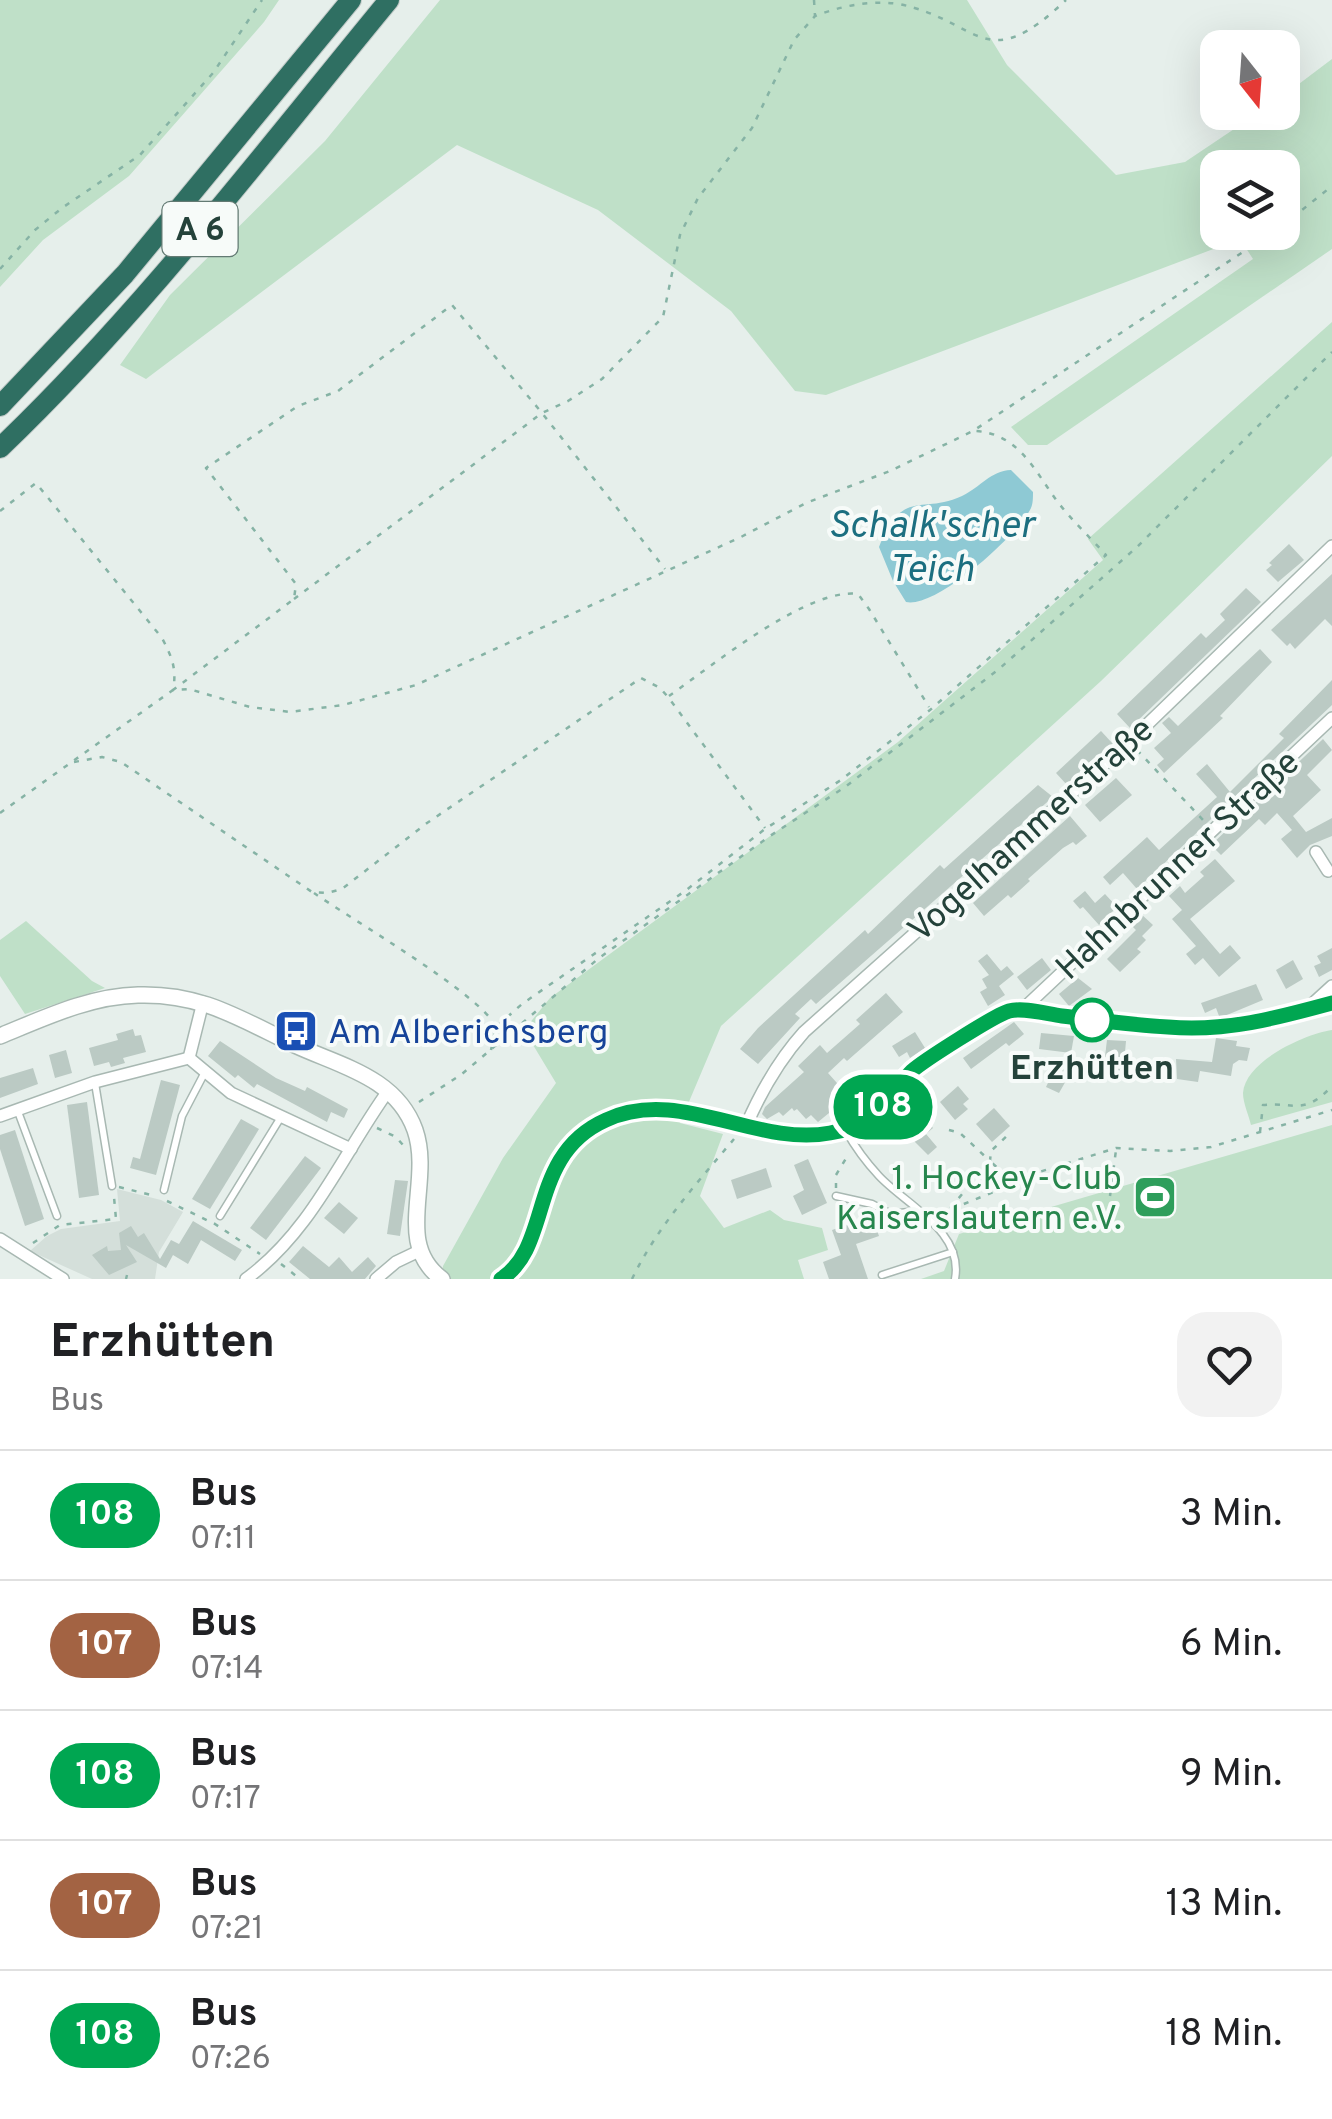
<!DOCTYPE html>
<html lang="de">
<meta charset="utf-8">
<style>
:root{--surface:#fff;--page:#f2f2f2;--text:#202124;--muted:#757577;--line:#e0e0e0}
body{margin:0;font-family:Overpass,sans-serif;background:var(--page);color:var(--text);height:100vh;display:flex;flex-direction:column;font-size:38px;white-space:nowrap}
*{box-sizing:border-box;margin:0}
p{font-size:32px;color:var(--muted)}
.icon{flex:none;width:55px;height:55px;fill:none;stroke:currentColor;stroke-width:2;stroke-linecap:round;stroke-linejoin:round}
.map{position:relative;height:1279px;overflow:hidden}
.sheet{display:flex;flex-direction:column;background:var(--surface);flex:1}
.sheet>*{flex:none}
.badge{padding:0 20px;border-radius:32px;font-size:35px;line-height:65px}
.needle{width:65px;rotate:163deg}
.tools{position:absolute;left:1200px;top:30px;display:grid;gap:20px}
.tools a{display:grid;place-items:center;width:100px;height:100px;border-radius:20px;background:var(--surface);box-shadow:0 10px 40px #0002;font-size:50px}
.map>.badge{position:absolute;translate:-50% -50%;box-shadow:0 0 0 5px #fff}
.round{display:grid;place-items:center;flex:none;width:105px;height:105px;border-radius:30px;background:var(--page)}
.headline{display:flex;align-items:center;justify-content:space-between;height:170px;padding:0 50px}
h1{font-size:48px;font-weight:700;line-height:75px}
ul{padding:0;list-style:none}
li{display:flex;align-items:center;gap:30px;height:130px;padding:0 50px;border-top:2px solid var(--line)}
li div{flex:1}
li b{display:block;font-size:38px}
li em{font-style:normal}
li .badge{min-width:110px;font-weight:700;text-align:center}
.map>svg:first-child{display:block}
.built{fill:#d4dfda}
.green{fill:#bfe0c8;fill-rule:evenodd}
.water{fill:#8ec9d4}
.building{fill:#bbcac4}
.lines{fill:none;stroke-linecap:round;stroke-linejoin:round}
.service-casing{stroke:#a8b8b2;stroke-width:9}
.minor-casing{stroke:#a8b8b2;stroke-width:14}
.tertiary-casing{stroke:#a8b8b2;stroke-width:18}
.motorway-casing{stroke:#c2cac8;stroke-width:22}
.path{stroke:#86b3a5;stroke-width:2.5;stroke-dasharray:5 8;stroke-linecap:butt}
.service{stroke:#fff;stroke-width:6}
.minor{stroke:#fff;stroke-width:11}
.tertiary{stroke:#fff;stroke-width:15}
.motorway{stroke:#2f6f62;stroke-width:20}
.line-casing{stroke:#fff;stroke-width:22}
.line{stroke:#00a651;stroke-width:15}
.stop-dot{fill:#fff;stroke:#00a651;stroke-width:5}
.labels{text-anchor:middle;stroke-width:8;stroke-linejoin:round;paint-order:stroke}
.shield{fill:#f7fbf9;stroke:#637a73;stroke-width:2.5}
.shield-label{font-size:32px;font-weight:bold;fill:#24423a}
.street-label{font-size:35px;fill:#24423a;stroke:#f7fbf9}
.transit-label{font-size:35px;fill:#164399;stroke:#f7fbf9;text-anchor:start}
.stop-label{font-size:35px;font-weight:bold;fill:#24423a;stroke:#f7fbf9}
.leisure-label{font-size:35px;fill:#27864d;stroke:#f7fbf9;text-anchor:end}
.water-label{font-size:38px;font-style:italic;fill:#1c6f80;stroke:#f7fbf9}
</style>
<div class="map">
<svg width="1332" height="1279" viewBox="0 0 1332 1279">
<rect width="100%" height="100%" fill="#e6efeb"/>
<path class="built" d="M117,1189L161,1200L183,1212L159,1252L155,1279H92L30,1251L47,1236L61,1229L120,1221Z"/>
<g class="green">
<path d="M0,0H279L264,22L129,176L43,240L0,287Z"/>
<path d="M440,0H967L1007,65L1116,175L1185,162L1258,113L1282,112L1283,96L1332,59V249L1047,445H1028L1011,427L1253,259L1240,239L826,395L795,391L731,311L598,210L457,145L146,379L120,365L170,295L325,141ZM1218,168H1282V232H1218Z"/>
<path d="M1332,322V456L1101,681L721,1026L680,1123L723,1134L700,1196L724,1228L770,1210L784,1220L822,1228L828,1250L798,1260L804,1279H442L443,1266L503,1158L556,1083L524,1030L550,998L898,742L1103,560L1088,539Z"/>
<path d="M26,921L92,981L105,988L25,1014L0,976V940Z"/>
<path d="M1332,1030V1102L1251,1125C1249,1116 1243,1103 1243,1093C1245,1061 1305,1034 1332,1030Z"/>
<path d="M1332,1125V1279H921L944,1271L959,1234Z"/>
</g>
<path class="water" d="M1011,470L1033,492C1033,497 1033,504 1031,508C1017,536 936,609 906,602L893,581L879,547C903,487 921,515 962,496C981,487 990,471 1011,470Z"/>
<g class="building">
<path d="M1289,544L1304,560L1278,582L1266,570L1272,565L1269,563Z"/>
<path d="M1332,574V626L1325,619L1295,649L1290,643L1287,646L1271,630Z"/>
<path d="M1246,588L1261,602L1130,728L1117,714L1201,633L1206,638L1225,620L1220,614Z"/>
<path d="M1260,649L1272,662L1220,716L1223,718L1164,773L1157,765L1164,759L1154,748L1171,733L1162,723L1169,717L1178,726Z"/>
<path d="M1332,680V705L1137,889L1123,873L1110,885L1103,877L1147,837L1159,850L1217,797L1196,774L1207,764L1230,792L1284,738L1279,734Z"/>
<path d="M1101,731L1113,744L1067,785L1056,773Z"/>
<path d="M1323,739L1332,750L1307,775L1321,790L1293,816L1306,832L1332,818V836L1310,845L1297,858L1281,839L1292,830L1277,813L1265,825L1259,819L1221,855L1211,845Z"/>
<path d="M1116,778L1132,795L1100,822L1085,805Z"/>
<path d="M1038,785L1053,797L816,1004L811,999L795,1014L800,1018L758,1064L740,1049L758,1028L865,930L868,934L940,865L944,869Z"/>
<path d="M1070,816L1087,836L1076,845L1073,842L1063,848L1028,879L1030,881L1020,890L1011,898L1008,895L984,916L973,903Z"/>
<path d="M1215,859L1235,881L1190,919L1220,954L1230,945L1241,958L1219,977L1203,958L1195,965L1186,954L1196,946L1172,919L1182,910L1169,896L1180,886L1185,893L1204,876L1200,872Z"/>
<path d="M1085,891L1095,903L1105,894L1117,907L1099,925L1083,907L1080,909L1073,901Z"/>
<path d="M1141,914L1153,925L1142,936L1146,940L1137,949L1141,952L1120,972L1107,959L1136,930L1130,924Z"/>
<path d="M1332,948V970L1319,977L1314,966L1321,963L1317,956Z"/>
<path d="M987,954L1001,971L1007,966L1014,974L999,986L1005,995L988,1006L980,992L987,988L982,979L989,975L978,961Z"/>
<path d="M1042,958L1051,970L1027,990L1017,977Z"/>
<path d="M1293,960L1303,979L1286,989L1276,970Z"/>
<path d="M1078,978L1092,989L1069,1006L1059,994Z"/>
<path d="M1256,984L1263,1000L1227,1015L1219,1016L1216,1008L1205,1013L1201,1003Z"/>
<path d="M886,993L903,1012L847,1061L844,1058L828,1073L854,1102L839,1116L829,1113L818,1122L811,1115L806,1119L797,1109L794,1111L792,1108L783,1116L779,1112L767,1119L762,1114L765,1107L804,1072L798,1066L820,1045L827,1053L860,1024L856,1020Z"/>
<path d="M1014,1022L1024,1034L1009,1046L1006,1043L971,1069L963,1058Z"/>
<path d="M133,1029L135,1036L141,1035L146,1052L123,1058L125,1063L111,1067L109,1062L94,1066L89,1048L118,1040L116,1034Z"/>
<path d="M915,1032L925,1048L910,1058L907,1052L899,1057L892,1046Z"/>
<path d="M1041,1033L1074,1036L1071,1053L1039,1049Z"/>
<path d="M1216,1038L1237,1041L1236,1046L1250,1048L1247,1061L1239,1060L1233,1064L1231,1076L1200,1071L1198,1082L1177,1079L1176,1059L1212,1062Z"/>
<path d="M1107,1040L1126,1041L1123,1075L1103,1073Z"/>
<path d="M220,1041L276,1078L305,1091L307,1087L348,1109L344,1118L331,1112L327,1122L257,1084L254,1088L238,1075L235,1078L208,1056Z"/>
<path d="M66,1050L72,1073L55,1078L49,1055Z"/>
<path d="M1057,1064L1071,1072L1059,1093L1046,1087Z"/>
<path d="M33,1068L38,1084L0,1098V1078Z"/>
<path d="M161,1080L180,1085L156,1175L130,1168L133,1157L140,1159Z"/>
<path d="M958,1086L969,1099L963,1104L968,1109L955,1120L940,1102Z"/>
<path d="M87,1102L99,1195L79,1198L67,1105Z"/>
<path d="M994,1108L1010,1126L992,1142L976,1124Z"/>
<path d="M921,1114L933,1128L926,1134L937,1147L928,1155L903,1130Z"/>
<path d="M241,1119L259,1129L210,1209L192,1199Z"/>
<path d="M15,1130L44,1219L25,1226L0,1149V1135Z"/>
<path d="M305,1156L321,1168L266,1240L250,1228Z"/>
<path d="M808,1159L827,1203L802,1215L793,1196L804,1190L794,1165Z"/>
<path d="M766,1168L772,1187L737,1199L731,1180Z"/>
<path d="M395,1180L408,1181L400,1236L387,1234Z"/>
<path d="M339,1202L358,1218L344,1234L324,1218Z"/>
<path d="M864,1209L870,1211L879,1236L856,1244L868,1279H829L823,1262L841,1255L832,1230L862,1220L859,1211Z"/>
<path d="M193,1221L242,1250L235,1261L201,1240L188,1264L173,1255L166,1268L126,1245L137,1262L109,1275L92,1255L107,1246L108,1251L121,1250L119,1233L131,1226L138,1237L144,1233L160,1259L171,1240L179,1244Z"/>
<path d="M303,1246L329,1267L339,1257L352,1272L368,1257L376,1266L365,1279H310L289,1262Z"/>
</g>
<g class="lines">
<g class="service-casing">
<g id="service">
<path d="M95,1083L112,1186"/>
<path d="M17,1109L57,1216"/>
<path d="M846,1131C855,1147 866,1162 879,1176C906,1205 964,1231 955,1279"/>
<path d="M164,1190L182,1116L205,1072"/>
<path d="M836,1196L872,1204L891,1214L917,1211"/>
<path d="M220,1216L281,1117"/>
<path d="M882,1275L953,1252"/>
</g>
</g>
<g class="minor-casing">
<g id="minor">
<path d="M1316,852L1328,871"/>
<path d="M1309,1007L1332,986"/>
<path d="M1022,1010L1332,718"/>
<path d="M189,1058L203,1002"/>
<path d="M0,1116L95,1082L189,1058L231,1093L351,1149"/>
<path d="M746,1126C761,1091 778,1061 804,1032L1129,742L1332,546"/>
<path d="M0,1239L63,1279"/>
<path d="M246,1279C312,1231 342,1155 388,1091"/>
<path d="M376,1279L396,1262L419,1251"/>
</g>
</g>
<g class="tertiary-casing">
<g id="tertiary">
<path d="M0,1036C44,1018 90,996 138,995C202,993 240,1019 295,1045C340,1066 396,1077 415,1130C433,1182 393,1243 442,1279"/>
<path d="M501,1279C553,1246 527,1156 606,1120C679,1086 756,1147 830,1133C877,1125 882,1101 912,1072C924,1060 994,1016 1009,1011C1024,1007 1047,1014 1062,1016C1099,1021 1138,1026 1175,1028C1233,1030 1278,1018 1332,1003"/>
</g>
</g>
<g class="motorway-casing">
<g id="motorway">
<path d="M0,406L125,274L351,0"/>
<path d="M0,448C143,311 263,153 389,0"/>
</g>
</g>
<g class="path">
<path d="M814,0L815,16C841,6 870,0 899,4C981,21 984,78 1066,0"/>
<path d="M1282,226L1332,186"/>
<path d="M0,269L35,230L62,208L140,155L213,73L262,0"/>
<path d="M0,511L36,483L162,638C172,657 177,669 173,690L294,599L296,584L206,468L298,406L338,391L452,305L542,413L665,569"/>
<path d="M294,599L542,413L568,401L602,379L663,317L680,235L698,198L752,128L794,40L815,16"/>
<path d="M669,696C712,666 808,587 858,594L869,609L929,707"/>
<path d="M1137,750L1204,821"/>
<path d="M74,762L102,757L121,762L312,892L327,893L342,889L427,823L641,678L660,688L668,697L765,828"/>
<path d="M0,813L173,690L189,689L250,707L290,712L343,705L416,685L741,537L806,503L890,471L973,431L1273,232"/>
<path d="M314,893C348,917 483,996 495,1026"/>
<path d="M491,1050L496,1027L522,1004L685,891L765,829L841,780L930,710L1106,555C1088,535 1067,516 1052,494C1032,465 1015,433 975,431"/>
<path d="M419,1102L462,1074L599,958L770,836L845,787L999,669L1137,547L1332,352"/>
<path d="M377,1128L396,1137L403,1145"/>
<path d="M949,1130L960,1133L990,1161L991,1151L1011,1132"/>
<path d="M1260,1132L1263,1105C1295,1102 1304,1116 1332,1086"/>
<path d="M1004,1183L1116,1148L1170,1151L1211,1147L1332,1110"/>
<path d="M119,1187L155,1196"/>
<path d="M836,1188V1175L848,1155"/>
<path d="M1110,1196L1116,1150"/>
<path d="M167,1201L215,1224L260,1254"/>
<path d="M942,1218L990,1161L1002,1172L1004,1183L996,1191L949,1210"/>
<path d="M33,1243L60,1225L116,1219L114,1197"/>
<path d="M281,1264L300,1279"/>
<path d="M126,1279L127,1275"/>
<path d="M632,1279C657,1227 697,1183 734,1139"/>
</g>
<use href="#service" class="service"/>
<use href="#minor" class="minor"/>
<use href="#tertiary" class="tertiary"/>
<use href="#motorway" class="motorway"/>
</g>
<g class="lines">
<g class="line-casing">
<path id="line" d="M501,1279C553,1246 527,1155 606,1120C679,1086 756,1147 830,1133C878,1125 882,1101 912,1071C923,1061 995,1015 1009,1011C1024,1007 1047,1014 1062,1016C1097,1020 1132,1025 1168,1027C1226,1032 1277,1018 1332,1003"/>
</g>
<use href="#line" class="line"/>
</g>
<defs>
<g id="bus-square" transform="scale(2.25)"><rect x="-9" y="-9" width="18" height="18" rx="4" fill="#1a4fb4" stroke="#f7fbf9"/><path d="M-5-6H5V4H4V6H2V4H-2V6H-4V4H-5ZM-3.5-4V0h7V-4ZM-3.5 1.2v1.5H-2V1.2ZM2 1.2v1.5H3.5V1.2Z" fill="#fff"/></g>
<g id="stadium-square" transform="scale(2.25)"><rect x="-9" y="-9" width="18" height="18" rx="4" fill="#2e9e5b" stroke="#f7fbf9"/><path d="M0-5a6.5 5 0 1 0 0 10a6.5 5 0 1 0 0-10ZM-3.5-1.8h7v3.6h-7Z" fill="#fff"/></g>
</defs>
<g fill-rule="evenodd">
<use href="#bus-square" x="296" y="1031"/>
<use href="#stadium-square" x="1155" y="1197"/>
</g>
<circle class="stop-dot" cx="1092" cy="1020" r="20"/>
<g class="labels">
<rect class="shield" x="162.5" y="202" width="75" height="54" rx="8"/>
<g class="shield-label">
<text x="200" y="240">A 6</text>
</g>
<g class="street-label">
<text transform="translate(1030 829) rotate(-42)" y="12">Vogelhammerstraße</text>
<text transform="translate(1177 864) rotate(-43)" y="12">Hahnbrunner Straße</text>
</g>
<g class="transit-label">
<text x="328" y="1043">Am Alberichsberg</text>
</g>
<g class="stop-label">
<text x="1092" y="1079">Erzhütten</text>
</g>
<g class="leisure-label">
<text x="1122" y="1189">1. Hockey-Club<tspan x="1122" dy="40">Kaiserslautern e.V.</tspan></text>
</g>
<g class="water-label">
<text x="931" y="537">Schalk'scher<tspan x="931" dy="44">Teich</tspan></text>
</g>
</g>
</svg>
<div class="tools">
<a><svg class="needle" viewBox="-14 -14 28 28"><path d="M0-13l5 13h-10z" fill="#e53935"/><path d="M0 13l5-13h-10z" fill="#757577"/></svg></a>
<a><svg class="icon" aria-label="layers" viewBox="0 0 24 24"><path d="M12 4l9 5-9 5-9-5zM3 14l9 5 9-5"/></svg></a>
</div>
<b class="badge" style="left:883px;top:1107px;background:#00a651;color:#fff">108</b>
</div>
<section class="sheet">
<div class="headline"><div><h1>Erzhütten</h1><p>Bus</p></div><a class="round"><svg class="icon" aria-label="heart" viewBox="0 0 24 24"><path d="M12 20l-8-8c-3-5 5-10 8-4 3-6 11-1 8 4z"/></svg></a></div>
<ul>
<li><span class="badge" style="background:#00a651;color:#fff">108</span><div><b>Bus</b><p>07:11</p></div><em>3 Min.</em></li>
<li><span class="badge" style="background:#a36343;color:#fff">107</span><div><b>Bus</b><p>07:14</p></div><em>6 Min.</em></li>
<li><span class="badge" style="background:#00a651;color:#fff">108</span><div><b>Bus</b><p>07:17</p></div><em>9 Min.</em></li>
<li><span class="badge" style="background:#a36343;color:#fff">107</span><div><b>Bus</b><p>07:21</p></div><em>13 Min.</em></li>
<li><span class="badge" style="background:#00a651;color:#fff">108</span><div><b>Bus</b><p>07:26</p></div><em>18 Min.</em></li>
</ul>
</section>
